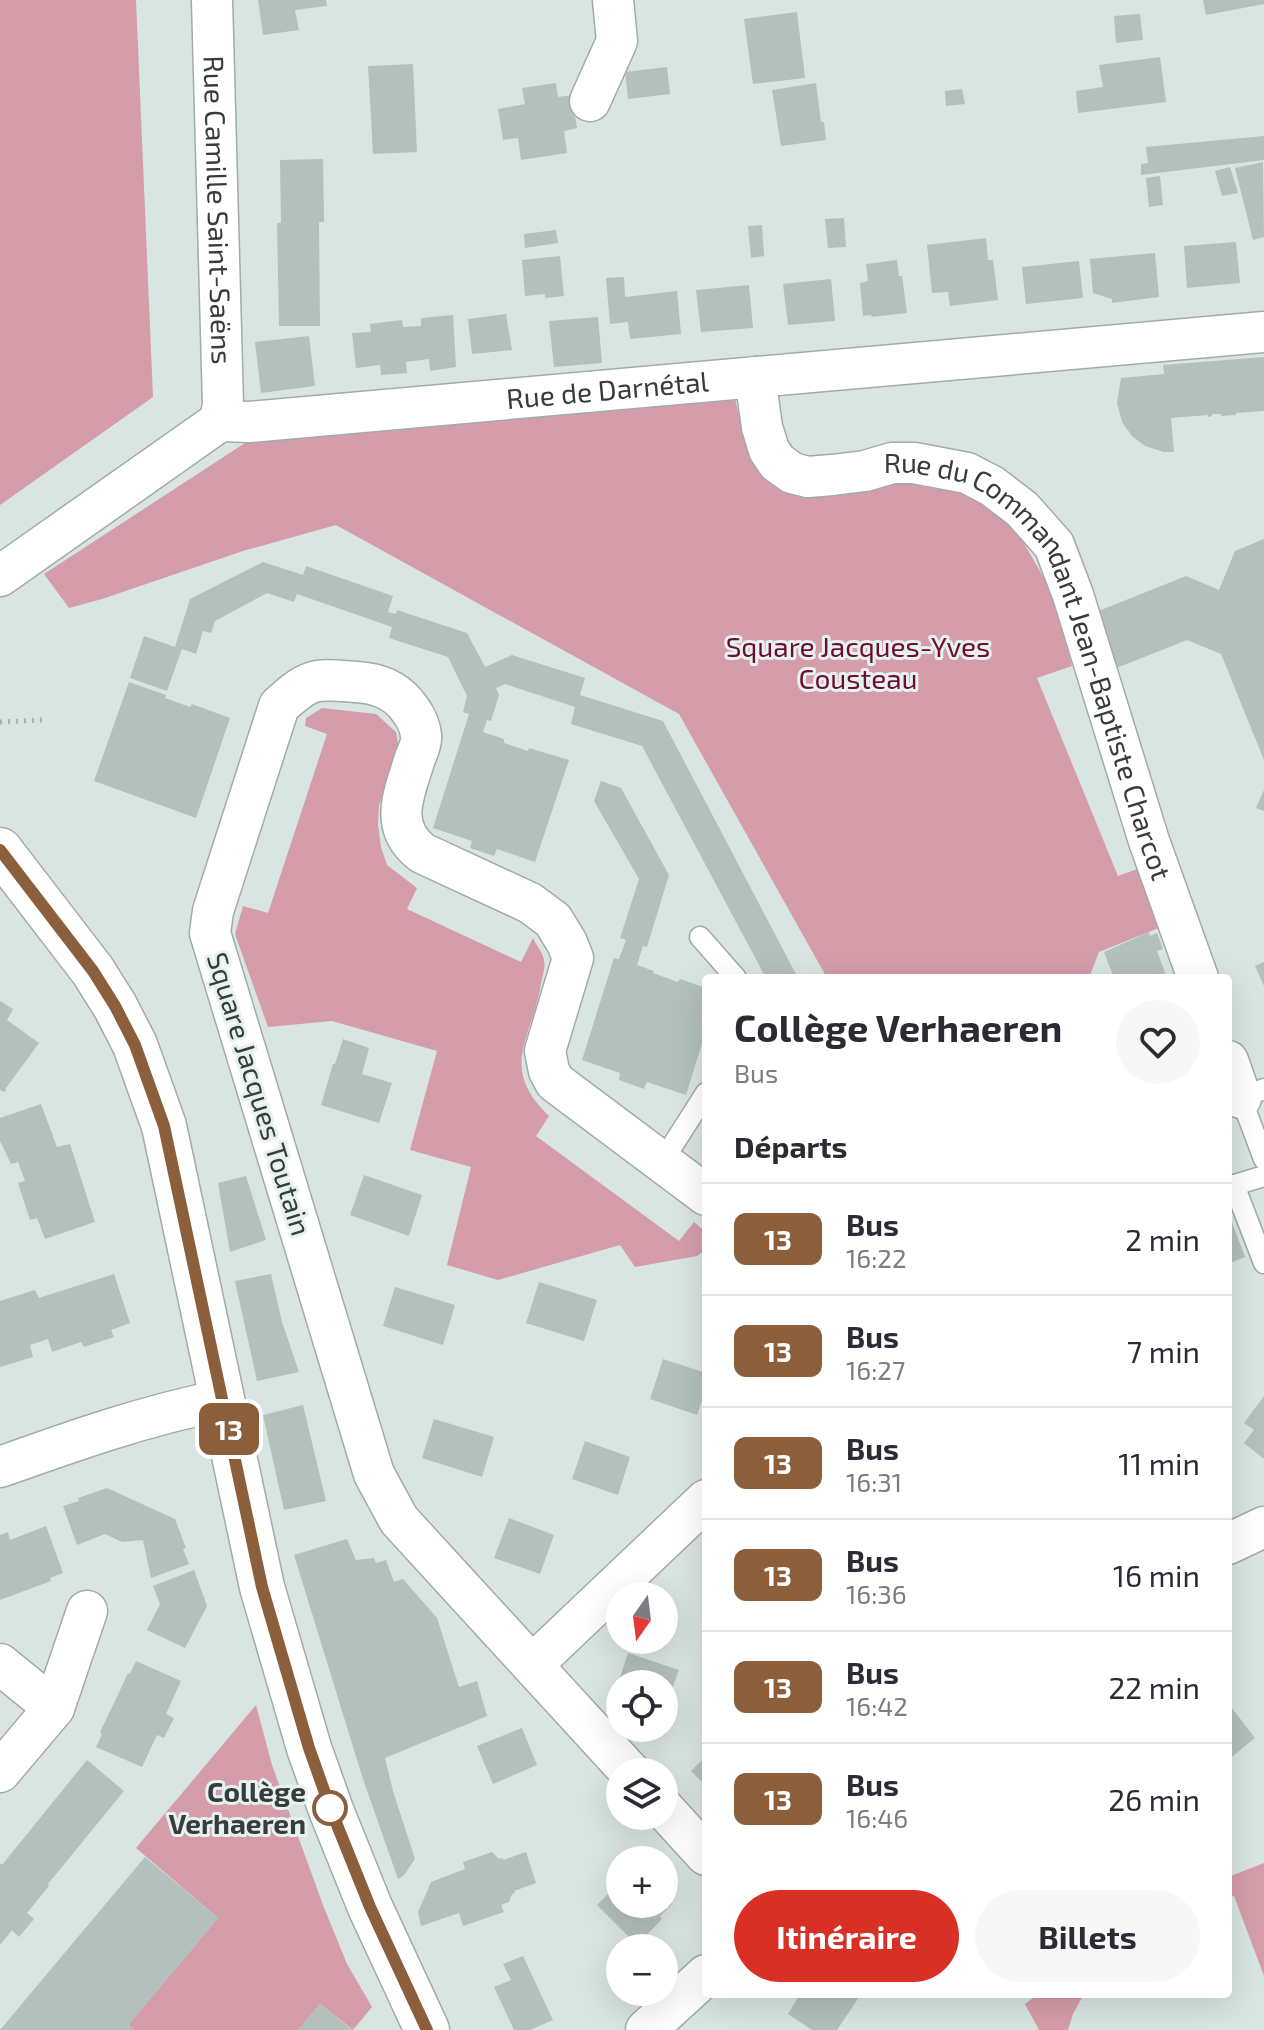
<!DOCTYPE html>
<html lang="fr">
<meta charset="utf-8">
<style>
:root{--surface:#fff;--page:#f7f7f7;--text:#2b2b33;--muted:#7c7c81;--line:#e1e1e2;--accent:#d93025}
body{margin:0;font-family:"Exo 2",sans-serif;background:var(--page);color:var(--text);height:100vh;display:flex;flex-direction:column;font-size:30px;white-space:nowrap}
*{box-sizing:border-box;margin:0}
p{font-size:26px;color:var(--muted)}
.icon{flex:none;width:44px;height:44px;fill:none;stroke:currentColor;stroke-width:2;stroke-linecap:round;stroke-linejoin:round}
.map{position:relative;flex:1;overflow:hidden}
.details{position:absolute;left:702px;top:974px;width:530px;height:1024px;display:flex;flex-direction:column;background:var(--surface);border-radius:8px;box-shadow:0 8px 32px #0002}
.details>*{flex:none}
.badge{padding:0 16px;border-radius:12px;font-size:28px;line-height:52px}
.needle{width:52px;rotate:194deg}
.fabs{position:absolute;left:606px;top:1582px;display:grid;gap:16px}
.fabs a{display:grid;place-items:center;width:72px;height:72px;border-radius:50%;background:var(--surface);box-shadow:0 8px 32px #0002;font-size:40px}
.map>.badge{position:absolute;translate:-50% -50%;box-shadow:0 0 0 4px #fff}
h2{padding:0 32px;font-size:30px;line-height:72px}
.round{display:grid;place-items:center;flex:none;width:84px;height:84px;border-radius:42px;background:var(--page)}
.headline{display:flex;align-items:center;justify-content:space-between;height:136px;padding:0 32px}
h1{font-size:38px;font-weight:700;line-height:60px}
.button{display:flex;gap:16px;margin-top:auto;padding:16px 32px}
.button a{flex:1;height:92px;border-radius:48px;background:var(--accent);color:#fff;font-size:32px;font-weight:700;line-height:92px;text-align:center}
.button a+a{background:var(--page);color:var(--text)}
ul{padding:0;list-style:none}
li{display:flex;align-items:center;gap:24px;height:112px;padding:0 32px;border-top:2px solid var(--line)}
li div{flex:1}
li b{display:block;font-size:30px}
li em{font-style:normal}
li .badge{min-width:88px;font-weight:700;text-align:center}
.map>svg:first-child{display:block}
.green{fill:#d49da9}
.building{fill:#b4c0bb}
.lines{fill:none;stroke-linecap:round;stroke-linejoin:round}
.lane-casing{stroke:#a0aca7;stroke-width:23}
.street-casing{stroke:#a0aca7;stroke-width:43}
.secondary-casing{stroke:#a0aca7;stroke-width:47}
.path{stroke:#a8b1ad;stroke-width:5;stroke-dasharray:2 6;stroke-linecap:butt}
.lane{stroke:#fff;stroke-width:20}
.street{stroke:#fff;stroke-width:40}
.secondary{stroke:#fff;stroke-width:44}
.line-casing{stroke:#fff;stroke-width:18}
.line{stroke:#8b5e3c;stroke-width:12}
.stop-dot{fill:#fff;stroke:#8b5e3c;stroke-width:4}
.labels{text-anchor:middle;stroke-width:6;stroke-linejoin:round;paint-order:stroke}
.street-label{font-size:28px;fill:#383d3b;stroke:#e6f2ed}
.park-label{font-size:28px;fill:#6f0c34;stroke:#e6f2ed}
.stop-label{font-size:28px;font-weight:bold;fill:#383d3b;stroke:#e6f2ed;text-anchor:end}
</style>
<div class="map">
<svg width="1264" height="2030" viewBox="0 0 1264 2030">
<rect width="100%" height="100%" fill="#d9e5e0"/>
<g class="green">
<path d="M0,0H136L153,397L0,505Z"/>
<path d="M735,398L744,439L765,470L944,480L1014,526L1052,592L1072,666L1037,678L1118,876L1143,867L1166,925L1099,952L1089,978H827L679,714L336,525L243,551L102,599L69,608L44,574L245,443Z"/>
<path d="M322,708L376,714L396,732L400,753L379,805L378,825L381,847L387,865L417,888L407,909L521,962L533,938C536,945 543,953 544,960C546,967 542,977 541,984C532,1039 498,1067 549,1116L536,1136L679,1241L694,1222L706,1232C706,1243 708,1250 697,1256L635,1267L620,1245L498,1280L447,1265L471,1167L410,1150L437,1051L332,1021L268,1027L235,934L243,906L268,913L327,734L305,726L306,718Z"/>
<path d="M256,1705L272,1765L323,1905L347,1964L372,2007L353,2030L320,2004L298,2030H134L128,2025L218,1918L136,1848Z"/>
<path d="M1264,1863V1976L1234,1896L1228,1898V1877Z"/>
<path d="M1038,1994H1084L1073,2014L1068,2030H1039L1025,2004Z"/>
</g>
<g class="building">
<path d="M258,0H326L327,6L295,10L299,30L263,35Z"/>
<path d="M1203,0H1264V4L1206,15Z"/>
<path d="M797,12L805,78L753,84L744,19Z"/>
<path d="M1140,14L1143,40L1116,43L1114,16Z"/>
<path d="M1160,57L1166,102L1078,113L1076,91L1103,87L1099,65Z"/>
<path d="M413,64L417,152L373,154L368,66Z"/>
<path d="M667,67L670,94L628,99L625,72Z"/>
<path d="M556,83L558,97L572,95L577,128L564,131L567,153L521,160L518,138L503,140L498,109L525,104L522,88Z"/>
<path d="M816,83L821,122H824L826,140L781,146L772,90Z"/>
<path d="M962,89L965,104L946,106L945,91Z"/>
<path d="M1264,136V160L1141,175V164L1148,163L1146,147Z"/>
<path d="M323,159L324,222H319L320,326H279L277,223H281L280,160Z"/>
<path d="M1263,162L1264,237L1253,240L1235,168Z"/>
<path d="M1230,167L1238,193L1222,196L1215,171Z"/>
<path d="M1160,176L1163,205L1149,207L1146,178Z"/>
<path d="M844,218L846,247L828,248L825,219Z"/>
<path d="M762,225L764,256L751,258L748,226Z"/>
<path d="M556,230L558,243L525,248L524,234Z"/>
<path d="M986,238L988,260H993L998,300L950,306L948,292L932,293L927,245Z"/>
<path d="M1236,242L1240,283L1187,288L1184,246Z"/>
<path d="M1155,253L1159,297L1112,303V299L1093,293L1090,259Z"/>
<path d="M560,256L564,296L545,298V294L525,296L522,260Z"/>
<path d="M897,260L899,276H902L907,313L871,317L872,315L863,316L860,283L868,281L866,264Z"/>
<path d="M1079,261L1083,298L1026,304L1022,267Z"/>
<path d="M624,277L625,297L677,291L681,334L630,339L628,322L610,324L606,278Z"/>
<path d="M831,279L835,321L788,325L783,284Z"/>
<path d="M749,285L753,328L701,332L696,290Z"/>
<path d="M506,314L512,350L472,354L468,319Z"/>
<path d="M453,315L456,367L430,371L429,359L406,362L407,373L381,375L380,365L356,368L352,333L371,332L370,324L402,320L403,327L421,326V318Z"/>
<path d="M598,317L602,363L554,367L549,321Z"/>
<path d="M309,336L315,386L261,393L255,342Z"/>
<path d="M1264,357V411L1236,413V415L1221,416V414H1212V416L1208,417V415L1171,418L1174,452H1164L1145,446L1132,436L1122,422L1117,403L1121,378L1164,374L1163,365Z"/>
<path d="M1264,539V760L1221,654L1187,640L1114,669L1091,614L1186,576L1219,590L1235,551Z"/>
<path d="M263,562L303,575L306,566L393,596L388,612L396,614L397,610L467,633L485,667L512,655L585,678L580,695L663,721L798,978H766L642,746L571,724L575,707L505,684L496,688L499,695L491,721L487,720L483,732L504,739V743L528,751L529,748L569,760L535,862L497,849L494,856L470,848L472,841L433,828L469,714L463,712L467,696L448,657L389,638L392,627L297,594L294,602L267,593L215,621L211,633L203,631L196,654L182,649L167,691L130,678L144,636L175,647L190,599Z"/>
<path d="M129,682L166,695L165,698L190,707L192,704L230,718L196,818L94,781Z"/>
<path d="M601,781L621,788L669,875L647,947L643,946L637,965L654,971L653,973L678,982L680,979L706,988V1031L686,1095L647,1082L644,1089L619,1080L620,1073L582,1060L614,958L619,959L626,940L620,938L639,879L594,801Z"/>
<path d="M1264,790V811L1256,808Z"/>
<path d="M1149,932L1150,936L1157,933L1163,949L1157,951L1167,978H1114L1104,952Z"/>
<path d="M1264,962V986L1255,966Z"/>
<path d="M0,1001L13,1009L7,1020L39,1043L6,1088L5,1092L0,1090Z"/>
<path d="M343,1039L369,1048L362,1074L392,1083L379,1123L321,1105L333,1064H335Z"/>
<path d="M41,1104L57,1147L70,1144L95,1222L45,1239L37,1218L30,1220L18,1183L25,1181L18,1162L11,1164L0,1141V1118Z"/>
<path d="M364,1175L422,1195L409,1236L350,1215Z"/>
<path d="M246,1176L266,1240L230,1252L218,1183Z"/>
<path d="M1231,1220L1245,1257L1228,1264V1221Z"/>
<path d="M114,1274L130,1323L111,1330L114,1337L84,1347L81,1342L52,1352L48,1339L30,1345L33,1357L0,1367V1301L35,1290L39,1298Z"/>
<path d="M271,1274L282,1322L299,1372L257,1381L235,1281Z"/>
<path d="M539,1282L597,1300L584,1341L526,1323Z"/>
<path d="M395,1287L455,1305L443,1345L383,1326Z"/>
<path d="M663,1359L706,1373V1388L697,1415L650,1399Z"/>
<path d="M1264,1396V1459L1244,1443L1254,1430L1244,1423Z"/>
<path d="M303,1405L326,1501L284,1510L263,1415Z"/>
<path d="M434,1419L494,1437L482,1477L422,1458Z"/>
<path d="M585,1441L630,1457L618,1495L572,1479Z"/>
<path d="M107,1488L175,1519L186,1548L183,1549L189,1564L151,1578L143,1540L122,1542L105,1534L77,1545L63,1506L79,1501L78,1498Z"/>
<path d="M509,1518L554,1535L540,1574L494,1558Z"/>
<path d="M46,1526L63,1573L50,1578L51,1581L0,1600V1535L8,1532L10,1540Z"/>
<path d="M347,1539L356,1560L374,1558L376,1563L386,1560L394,1582L403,1579L437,1618L459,1687L477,1681L487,1716L385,1758L393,1791L415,1859L404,1875L398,1879L362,1776L294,1555Z"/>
<path d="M194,1570L207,1606L185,1648L147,1630L160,1604L153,1586Z"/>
<path d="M628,1653L679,1670L664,1711V1684H620V1694L615,1692Z"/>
<path d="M136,1661L181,1681L166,1714L174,1718L164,1738L157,1735L142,1767L96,1747L102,1734L100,1732L114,1703L128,1673L130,1674Z"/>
<path d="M1228,1703L1255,1738L1228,1760Z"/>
<path d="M522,1728L537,1765L493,1784L477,1746Z"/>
<path d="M706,1756V1786L691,1771Z"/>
<path d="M87,1760L124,1791L48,1884L49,1886L27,1913L34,1919L19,1937L12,1930L0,1945V1863L2,1865Z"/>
<path d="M492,1852L499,1859L503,1858V1860L526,1852L536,1883L514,1891L515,1893L512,1894L509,1902L501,1905L504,1912L463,1926L459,1913L421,1926L418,1912L431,1882L465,1869L463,1862Z"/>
<path d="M145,1857L218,1918L128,2025L134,2030H0Z"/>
<path d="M620,1882V1904H664V1897L672,1904L660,1916L662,1919L637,1945L597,1905Z"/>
<path d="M523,1956L553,2020L530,2030H514L494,1987L511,1980L503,1964Z"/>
<path d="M800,1994H861L837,2030H812L788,2014Z"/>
<path d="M320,2004L352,2030H298Z"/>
</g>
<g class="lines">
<g class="lane-casing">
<g id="lane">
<path d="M700,937L736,978"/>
<path d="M1264,1089L1241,1098L1264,1159"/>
<path d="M662,1162L706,1093"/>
<path d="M1234,1185L1264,1263"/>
<path d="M1228,1187L1264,1176"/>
</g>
</g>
<g class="street-casing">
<g id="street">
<path id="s1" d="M212,0L223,405L220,421"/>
<path d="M590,101L617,41L613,0"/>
<path id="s2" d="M755,377L762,427L769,450L777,462L792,473L808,477L832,475L865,471L892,463H914L967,473L992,486L1022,509L1054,545L1073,595L1149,841L1198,978"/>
<path id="s3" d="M0,576L220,421L249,422L1264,332"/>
<path d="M1228,1061L1241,1098"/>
<path d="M0,1467C73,1441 146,1415 223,1400"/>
<path d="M1228,1544L1264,1527"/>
<path d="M0,1664L54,1708"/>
<path d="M532,1665L706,1500"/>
<path d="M0,1772L54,1708L87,1611"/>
<path d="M630,1772L399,1520L374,1474L210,933L213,911L279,706C311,677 314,679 356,682C375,683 392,688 405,703C413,713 419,721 421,735C422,742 418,751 415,758C405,792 387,826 422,853L530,903L553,920L567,943L573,958L545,1051L549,1071L555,1082L706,1195"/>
<path d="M664,1809L706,1855"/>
<path d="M646,2030L706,1975"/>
</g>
</g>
<g class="secondary-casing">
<path id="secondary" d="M0,850L93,971L115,1006L135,1045L164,1126L262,1587L309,1748L331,1810L370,1907L427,2030"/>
</g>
<path class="path" d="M0,722L42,720"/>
<use href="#lane" class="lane"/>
<use href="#street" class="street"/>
<use href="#secondary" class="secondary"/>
</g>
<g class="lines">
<g class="line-casing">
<path id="line" d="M0,850L93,971L115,1006L135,1045L164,1126L262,1587L309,1748L331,1810L370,1907L427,2030"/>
</g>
<use href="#line" class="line"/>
</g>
<circle class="stop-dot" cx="330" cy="1808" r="16"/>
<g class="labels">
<g class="street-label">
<text dy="10" stroke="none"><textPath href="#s1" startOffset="210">Rue Camille Saint-Saëns</textPath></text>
<text dy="10" stroke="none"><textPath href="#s3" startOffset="658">Rue de Darnétal</textPath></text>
<text dy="10" stroke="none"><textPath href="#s2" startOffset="476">Rue du Commandant Jean-Baptiste Charcot</textPath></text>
<text transform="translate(259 1094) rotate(73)" y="10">Square Jacques Toutain</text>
</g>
<g class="park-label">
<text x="858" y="657">Square Jacques-Yves<tspan x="858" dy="32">Cousteau</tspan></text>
</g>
<g class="stop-label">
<text x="306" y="1802">Collège<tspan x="306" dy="32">Verhaeren</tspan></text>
</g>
</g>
</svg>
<div class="fabs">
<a><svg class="needle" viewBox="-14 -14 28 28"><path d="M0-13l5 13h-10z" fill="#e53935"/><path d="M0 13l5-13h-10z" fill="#7c7c81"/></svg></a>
<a><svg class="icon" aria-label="locate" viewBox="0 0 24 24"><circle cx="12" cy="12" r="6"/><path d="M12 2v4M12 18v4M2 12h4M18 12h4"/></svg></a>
<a><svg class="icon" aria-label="layers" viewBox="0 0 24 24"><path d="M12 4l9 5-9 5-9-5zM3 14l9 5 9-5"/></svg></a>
<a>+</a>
<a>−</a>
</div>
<b class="badge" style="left:229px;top:1429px;background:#8b5e3c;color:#fff">13</b>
<section class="details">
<div class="headline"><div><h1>Collège Verhaeren</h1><p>Bus</p></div><a class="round"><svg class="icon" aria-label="heart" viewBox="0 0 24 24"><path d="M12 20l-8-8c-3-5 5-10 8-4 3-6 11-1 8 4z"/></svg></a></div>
<h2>Départs</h2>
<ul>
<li><span class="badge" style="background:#8b5e3c;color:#fff">13</span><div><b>Bus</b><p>16:22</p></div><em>2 min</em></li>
<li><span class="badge" style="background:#8b5e3c;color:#fff">13</span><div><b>Bus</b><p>16:27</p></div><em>7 min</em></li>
<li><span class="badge" style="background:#8b5e3c;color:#fff">13</span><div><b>Bus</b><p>16:31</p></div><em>11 min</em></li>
<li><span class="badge" style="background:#8b5e3c;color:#fff">13</span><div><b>Bus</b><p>16:36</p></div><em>16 min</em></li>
<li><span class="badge" style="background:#8b5e3c;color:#fff">13</span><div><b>Bus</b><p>16:42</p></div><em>22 min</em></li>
<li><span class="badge" style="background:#8b5e3c;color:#fff">13</span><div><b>Bus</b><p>16:46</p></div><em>26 min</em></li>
</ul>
<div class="button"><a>Itinéraire</a><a>Billets</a></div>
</section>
</div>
